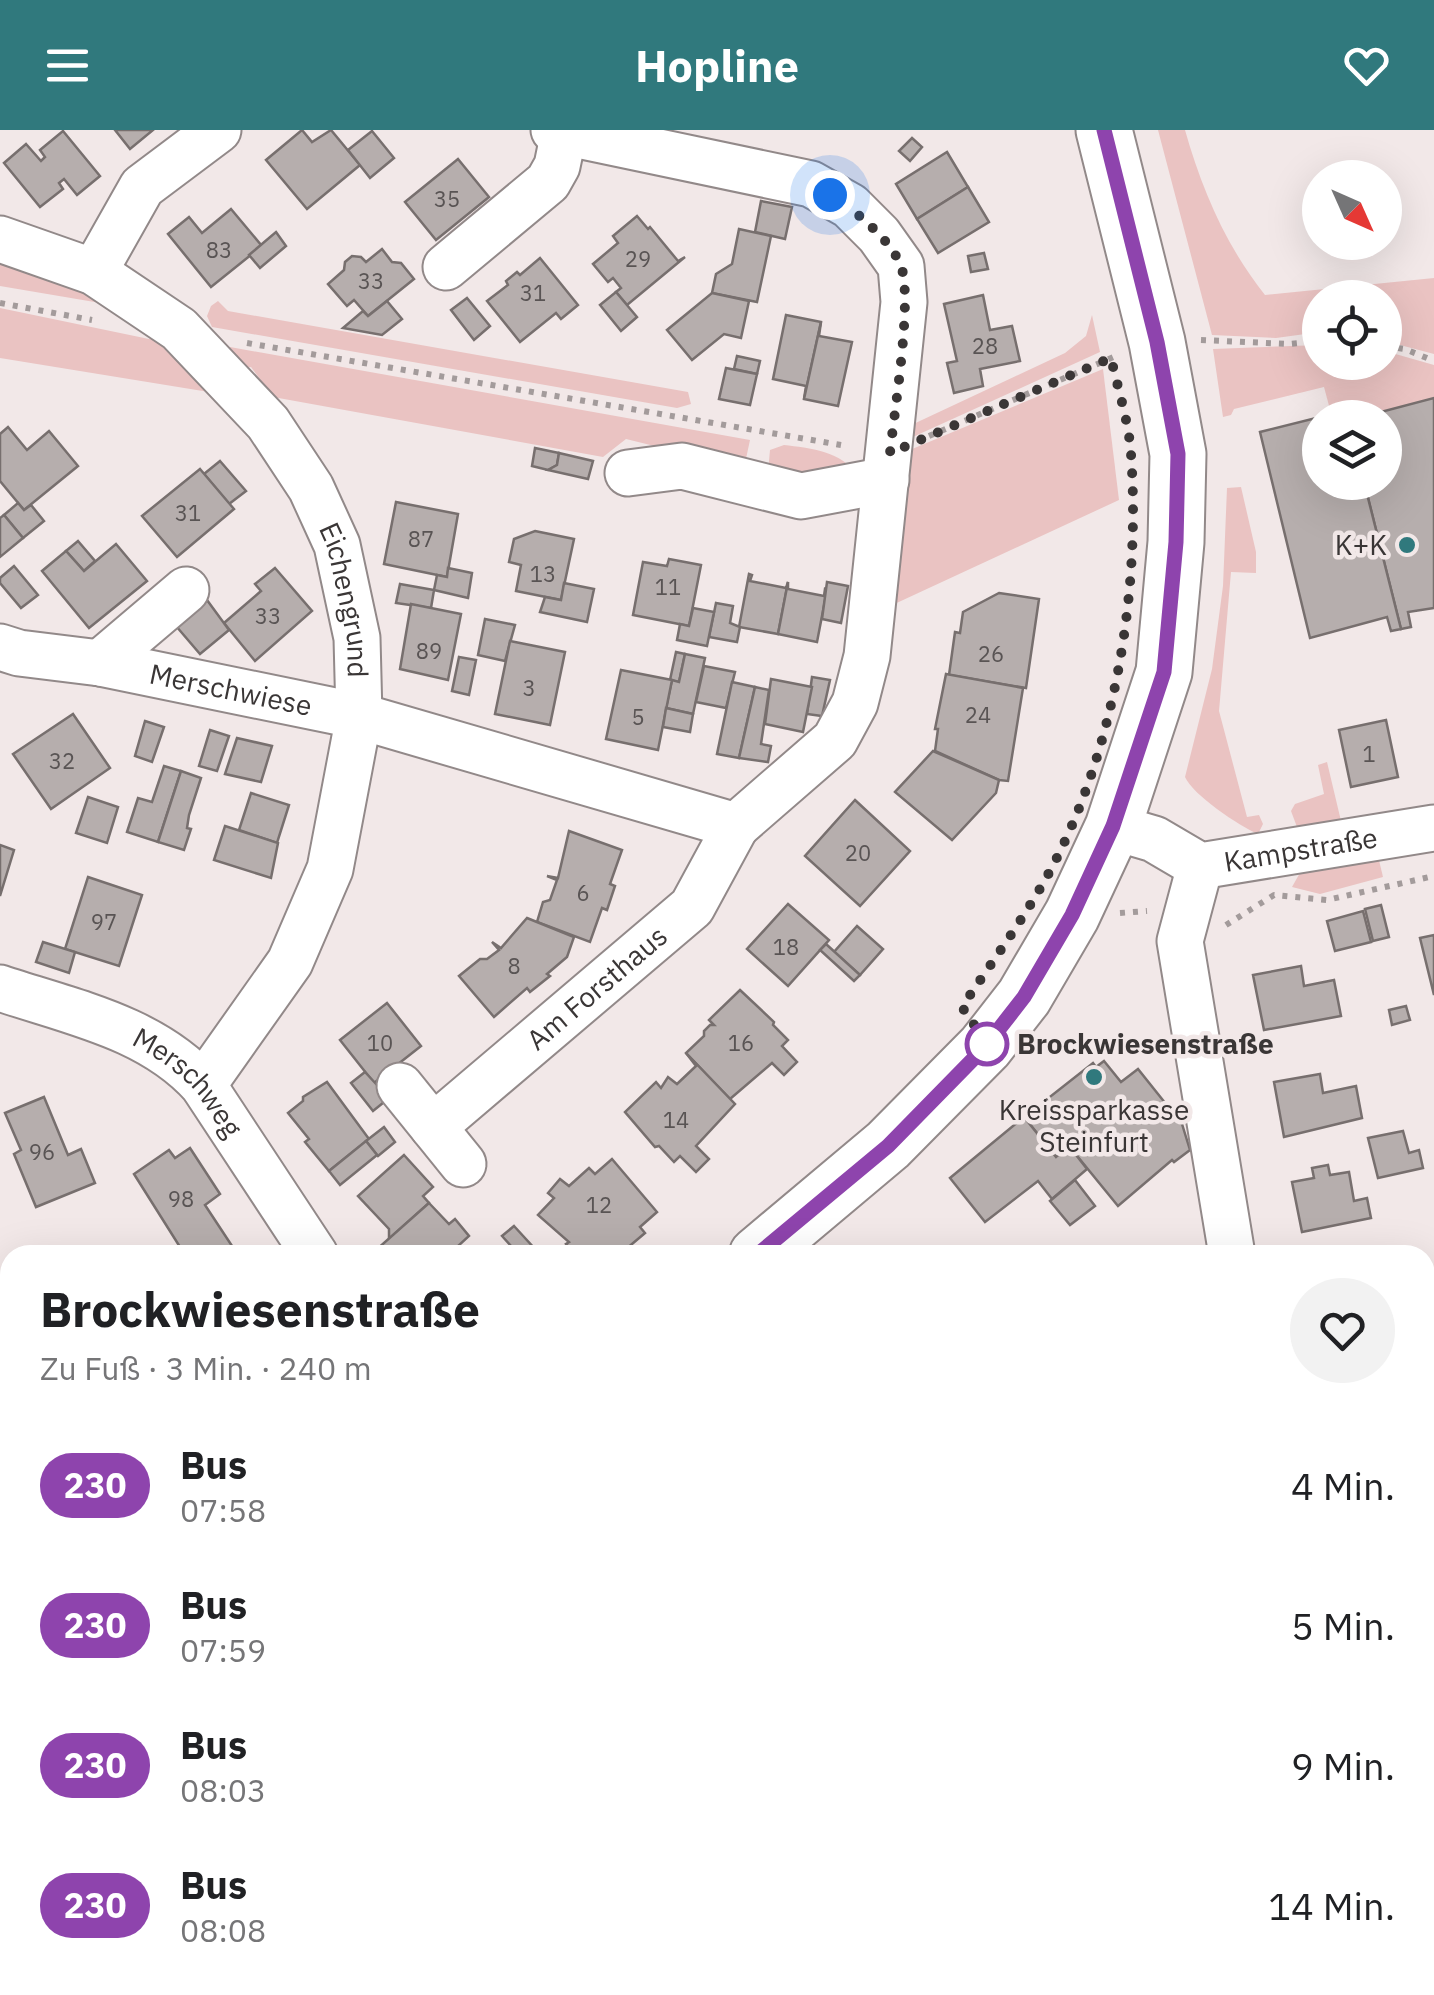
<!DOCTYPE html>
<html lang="de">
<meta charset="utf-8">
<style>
:root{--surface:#fff;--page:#f2f2f2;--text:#202124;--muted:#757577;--accent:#30797d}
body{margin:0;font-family:"IBM Plex Sans",sans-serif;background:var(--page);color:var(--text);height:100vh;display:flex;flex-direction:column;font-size:38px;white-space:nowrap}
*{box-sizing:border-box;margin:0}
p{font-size:32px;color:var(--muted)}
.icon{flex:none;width:55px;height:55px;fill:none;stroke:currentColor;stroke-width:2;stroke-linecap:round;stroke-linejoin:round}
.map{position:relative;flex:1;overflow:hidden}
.side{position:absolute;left:0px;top:1115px;width:1435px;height:750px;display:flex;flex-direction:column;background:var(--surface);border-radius:30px 30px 0 0;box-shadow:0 10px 40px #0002}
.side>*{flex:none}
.badge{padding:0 20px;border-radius:32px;font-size:35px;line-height:65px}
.needle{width:65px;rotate:135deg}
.tools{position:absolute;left:1302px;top:30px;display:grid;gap:20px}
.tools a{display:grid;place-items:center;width:100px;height:100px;border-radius:50%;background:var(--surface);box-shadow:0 10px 40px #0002;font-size:50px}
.you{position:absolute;width:50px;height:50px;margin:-25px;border:8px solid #fff;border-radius:50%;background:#1a73e8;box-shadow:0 0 0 15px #1a73e833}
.map>.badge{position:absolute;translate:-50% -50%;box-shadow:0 0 0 5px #fff}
.round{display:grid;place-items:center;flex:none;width:105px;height:105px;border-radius:52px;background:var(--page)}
.overview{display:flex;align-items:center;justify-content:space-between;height:170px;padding:0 40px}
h1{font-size:48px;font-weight:700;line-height:75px}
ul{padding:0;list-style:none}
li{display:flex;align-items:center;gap:30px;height:140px;padding:0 40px}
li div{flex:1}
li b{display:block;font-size:38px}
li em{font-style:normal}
li .badge{min-width:110px;font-weight:700;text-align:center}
header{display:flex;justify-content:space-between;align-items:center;height:130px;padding:0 40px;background:var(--accent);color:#fff;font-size:45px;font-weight:700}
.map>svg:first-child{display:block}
.green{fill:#eac3c2}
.building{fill:#b6aead;stroke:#776f6e;stroke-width:2.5}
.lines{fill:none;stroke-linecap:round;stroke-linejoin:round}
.minor-casing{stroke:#928989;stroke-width:49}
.major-casing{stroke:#928989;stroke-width:59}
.path{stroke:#a39b9b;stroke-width:6;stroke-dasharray:5 8;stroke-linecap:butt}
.minor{stroke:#fff;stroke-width:45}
.major{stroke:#fff;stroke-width:55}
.line-casing{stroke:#fff;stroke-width:22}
.line{stroke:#8e44ad;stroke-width:15}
.walk{stroke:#3a3636;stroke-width:10;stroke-dasharray:0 18}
.poi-dot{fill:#30797d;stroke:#f2e8e8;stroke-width:4}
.stop-dot{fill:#fff;stroke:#8e44ad;stroke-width:5}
.labels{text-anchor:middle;stroke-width:9;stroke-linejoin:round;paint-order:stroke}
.number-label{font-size:22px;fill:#595454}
.poi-label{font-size:28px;fill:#3a3636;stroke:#f2e8e8;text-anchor:end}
.street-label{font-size:28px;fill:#3a3636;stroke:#f2e8e8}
.stop-label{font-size:28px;font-weight:bold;fill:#3a3636;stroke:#f2e8e8;text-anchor:start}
</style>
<header><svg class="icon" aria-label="menu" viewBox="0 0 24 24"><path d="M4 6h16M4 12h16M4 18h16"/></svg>Hopline<svg class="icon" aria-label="heart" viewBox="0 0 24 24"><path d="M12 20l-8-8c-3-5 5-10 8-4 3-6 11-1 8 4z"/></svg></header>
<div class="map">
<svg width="1434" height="1865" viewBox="0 0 1434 1865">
<rect width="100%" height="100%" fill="#f2e8e8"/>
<g class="green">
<path d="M1158,0H1185C1202,60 1226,116 1265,165L1434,148V224L1385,211V168H1320V202L1276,208L1212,205Z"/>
<path d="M0,125L124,177L0,156Z"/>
<path d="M218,171L228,181L688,262L691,274L677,278L212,197L207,186L211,176Z"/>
<path d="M0,178L149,209L159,202L215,263L0,228Z"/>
<path d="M1092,185L1100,222L904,311L907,297L1065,223L1086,206Z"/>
<path d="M1320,215V232H1385V221L1434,235V268L1357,287H1332L1324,257L1234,279L1231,285L1223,287L1213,219Z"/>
<path d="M230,217L750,310L744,338L626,309L603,327L273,267L251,237L237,239L222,228Z"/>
<path d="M1103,239L1119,370L888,477L905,322Z"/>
<path d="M784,315C809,318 843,321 857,346L768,342L770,320Z"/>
<path d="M1241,357L1256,422V443L1231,442L1219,581L1247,687L1259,685L1263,694L1258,704C1239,696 1193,665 1185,647L1212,539L1223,456L1227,358Z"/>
<path d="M1327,632L1341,691L1302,701L1297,697L1291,681L1295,674L1324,664L1318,635Z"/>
<path d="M1378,726L1383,747L1320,764L1292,757L1305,734Z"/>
<path d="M1425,1844H1430L1431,1865H1251V1855H1425Z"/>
</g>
<g class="building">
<path d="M115,0H153L130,19Z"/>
<path d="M302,0L312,12L331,0L360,35L307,79L266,30Z"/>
<path d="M63,1L100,46L77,65L64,49L59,53L63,59L40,77L4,33L26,14L41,31L45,27L40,20Z"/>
<path d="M372,1L394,28L370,48L348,20Z"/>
<path d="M912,8L922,17L910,31L899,21Z"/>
<path d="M947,22L968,57L917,89L896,54Z"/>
<path d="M458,29L489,67L436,110L405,72Z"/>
<path d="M968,57L989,92L938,123L917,89Z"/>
<path d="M761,71L792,77L785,109L755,102Z"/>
<path d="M231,79L262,116L211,157L168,104L189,87L202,103Z"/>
<path d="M637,86L648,99L650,97L678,131L685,127L627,175L616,162L621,158L613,148L608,152L593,134L618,113L613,106Z"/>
<path d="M739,99L771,106L757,172L712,163L716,144L732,134Z"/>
<path d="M276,102L286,116L260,138L249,125Z"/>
<path d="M382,119L392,132L401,133L414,149L368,186L354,170L347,176L328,154L344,140L345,132L352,126L361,127L366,132Z"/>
<path d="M984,123L988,139L971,142L968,126Z"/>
<path d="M540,128L578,175L561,189L556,183L520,212L487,171L508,155L506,151L517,142L520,145Z"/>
<path d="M616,162L637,187L621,201L600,175Z"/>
<path d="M712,163L749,171L741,208L724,204L692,230L667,200Z"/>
<path d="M983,165L990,200L1012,196L1020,231L980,239L983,256L954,263L947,233L957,231L944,174Z"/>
<path d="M467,168L490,196L474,210L451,180Z"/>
<path d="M387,171L402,189L382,205L343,198L363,181L368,186Z"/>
<path d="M786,185L821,192L804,269L806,256L773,249Z"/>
<path d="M821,192L819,206L852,212L838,276L804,269Z"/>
<path d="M737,226L760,231L757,244L734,239Z"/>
<path d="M726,238L757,244L750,275L719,269Z"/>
<path d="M1434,268V478L1408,482L1411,497L1401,499L1364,352H1385V288H1358Z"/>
<path d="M1332,284L1333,288H1320V352H1364L1401,499L1391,501L1387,487L1310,508L1260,302Z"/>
<path d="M8,297L27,320L49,301L78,336L24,380L0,351V304Z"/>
<path d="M535,318L559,323L557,335L548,340L532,336Z"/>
<path d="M559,323L593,331L588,349L548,340L557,335Z"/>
<path d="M220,331L246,361L229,374L204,344Z"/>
<path d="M200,339L234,379L177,427L142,386Z"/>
<path d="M396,372L458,384L447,447L384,434Z"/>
<path d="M18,373L24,380L31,375L44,391L23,408L4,385Z"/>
<path d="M4,385L23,408L0,427V388Z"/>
<path d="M535,401L574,409L561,470L516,461L521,435L509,432L514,409Z"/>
<path d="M78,411L95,431L84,441L66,421Z"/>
<path d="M116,414L147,451L89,498L42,441L66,421L84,441Z"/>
<path d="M669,429L701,435L689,496L633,485L643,432L667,436Z"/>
<path d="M14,436L38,465L21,478L0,453V448Z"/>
<path d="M275,438L312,481L255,531L224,493L261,461L255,454Z"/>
<path d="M448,438L472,443L468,468L434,460L437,445L447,447Z"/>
<path d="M749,444L752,445L750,451L786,458L788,452L778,504L739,497Z"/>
<path d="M788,452V459L824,466L825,459L827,460L817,512L778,504Z"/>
<path d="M827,452L848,456L841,493L822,489Z"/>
<path d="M564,453L594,459L587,492L540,482L545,467L561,470Z"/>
<path d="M400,454L434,460L431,478L396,473Z"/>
<path d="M999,463L1039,469L1026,558L949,545L955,502L960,503L963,482Z"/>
<path d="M207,470L229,500L200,524L176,496Z"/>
<path d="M716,473L733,476L730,493L740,497L737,512L709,507Z"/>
<path d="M411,474L461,484L448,550L400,539Z"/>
<path d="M693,478L714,482L707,516L677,510L680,494L689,496Z"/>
<path d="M485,489L515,495L505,531L478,525Z"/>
<path d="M510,511L565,522L550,595L495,584Z"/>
<path d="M676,522L685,524L679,552L670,550Z"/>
<path d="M685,524L705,528L693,584L666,578L672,550L679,552Z"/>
<path d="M459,527L476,530L469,565L452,561Z"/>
<path d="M704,536L735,542L726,578L696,572Z"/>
<path d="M621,540L672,550L658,620L606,609Z"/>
<path d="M946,544L1023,558L1008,651L999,650L935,621L938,599H935Z"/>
<path d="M812,547L830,550L822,586L807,584Z"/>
<path d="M771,549L812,557L803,602L765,594Z"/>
<path d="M732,552L755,557L739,628L717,624Z"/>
<path d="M755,557L769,560L761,614L771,616L768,632L739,628Z"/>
<path d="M666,578L693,584L690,602L663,597Z"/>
<path d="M73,584L110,638L51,679L13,624Z"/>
<path d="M1386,590L1398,647L1351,657L1339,600Z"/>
<path d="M145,591L164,597L152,632L135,626Z"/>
<path d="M210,600L229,606L217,641L199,636Z"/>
<path d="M237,608L272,616L261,652L225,644Z"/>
<path d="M933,621L999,650L996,663L952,710L895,662Z"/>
<path d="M164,636L181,641L158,712L127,702L138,668L152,672Z"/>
<path d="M181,641L201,648L189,685L187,698L191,699L184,720L158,712Z"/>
<path d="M251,663L289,675L277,713L239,700Z"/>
<path d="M88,667L118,677L107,713L76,703Z"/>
<path d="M855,670L910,721L860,776L805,726Z"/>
<path d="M225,696L278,713L271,748L214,730Z"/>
<path d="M569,701L622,720L610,754L615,756L607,780L602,778L590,812L537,792L543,772L550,770L557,750L547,746L558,748Z"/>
<path d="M0,715L14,720L0,766Z"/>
<path d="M88,747L142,765L119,836L65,819Z"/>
<path d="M788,774L829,810L788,856L747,819Z"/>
<path d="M1381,775L1389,807L1373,811L1365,779Z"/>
<path d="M1363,781L1371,812L1335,821L1327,791Z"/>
<path d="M527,788L574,807L567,827L547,844L550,846L530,862L527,858L494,887L459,846L480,829H487L499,820L492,812L501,818Z"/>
<path d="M857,796L883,819L860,845L834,822Z"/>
<path d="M1434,805V865L1420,808Z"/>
<path d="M43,812L75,822L69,843L36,832Z"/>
<path d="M826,814L860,845L854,851L820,820Z"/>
<path d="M1301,836L1304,856L1334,850L1341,886L1264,900L1253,845Z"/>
<path d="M740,860L774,892L773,895L788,910L782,916L797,932L784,945L772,933L730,969L686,923L704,906V901L710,895H714L709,890Z"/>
<path d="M387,873L421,916L374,953L340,910Z"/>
<path d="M1406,876L1410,890L1392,895L1389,880Z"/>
<path d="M686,923L735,974L696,1016L709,1029L696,1042L680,1026L674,1032L659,1016L655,1017L625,982L656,952L661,958L668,947L677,954L696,936Z"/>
<path d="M1104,931L1121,952L1138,939L1182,994L1190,1020L1174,1032L1172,1030L1118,1076L1069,1016L1056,1027L1029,993L1042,982L1037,977L1093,933L1096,937Z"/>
<path d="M365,942L389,968L373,981L351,953Z"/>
<path d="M1320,944L1323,963L1356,956L1362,988L1284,1007L1274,952Z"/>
<path d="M327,952L369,1009L329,1041L305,1012L309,1009L288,983L303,971V967Z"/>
<path d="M44,967L68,1025L81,1019L95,1053L36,1077L14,1024L21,1020L5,983Z"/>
<path d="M1024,987L1056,1027L1069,1016L1087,1039L1052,1069L1038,1051L985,1092L950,1048Z"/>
<path d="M384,997L395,1012L378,1026L366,1011Z"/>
<path d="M1403,1001L1409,1023L1419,1020L1423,1038L1378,1048L1368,1008Z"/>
<path d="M366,1011L377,1025L340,1055L329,1041Z"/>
<path d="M190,1018L220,1064L205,1075L238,1125H185L134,1044L169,1020L175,1028Z"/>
<path d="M404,1025L433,1057L423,1066L429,1073L389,1109V1099L358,1066Z"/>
<path d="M612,1029L657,1082L640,1097L645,1103L619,1125H576L566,1114L569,1112L538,1085L554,1068L548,1063L560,1049L569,1056L589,1038L595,1044Z"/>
<path d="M1328,1035L1330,1045L1349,1042L1354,1071L1367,1068L1371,1088L1302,1102L1292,1052L1314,1048L1312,1038Z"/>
<path d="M1075,1050L1095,1076L1070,1095L1050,1071Z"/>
<path d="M429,1073L449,1094L455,1089L469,1106L458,1116L466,1125H381L376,1120Z"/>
<path d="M514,1096L535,1119L529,1125H519L502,1106Z"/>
<path d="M10,1314V1343L0,1346V1316Z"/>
<path d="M10,1343V1425L0,1384V1346Z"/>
<path d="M0,1551H10V1649L0,1658Z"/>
<path d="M1434,1576V1633H1425V1577Z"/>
<path d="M10,1806V1855H65L53,1865H7L0,1855V1813Z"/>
<path d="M87,1855H127L114,1865H94Z"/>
<path d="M246,1855H285L288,1859L293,1855H346L354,1865H254Z"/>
<path d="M471,1855H512L513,1865H472Z"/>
<rect x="1092" y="1855" width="49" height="10"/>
</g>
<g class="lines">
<g class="minor-casing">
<g id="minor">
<path id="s1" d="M0,109L94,142L179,199L268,293L311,358L337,415L357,508L359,586L330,739L290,832L203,955"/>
<path d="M446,137L548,52L557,36L564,2"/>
<path d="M94,142L142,57L218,0"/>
<path d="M628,343L682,336L801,366L886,350"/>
<path id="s2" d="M0,517L19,523L100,533L359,586L736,696L835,610L855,573L867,526L904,172L901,136L879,105L850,76L811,54L554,0"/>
<path d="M100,533L186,460"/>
<path id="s3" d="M1113,697L1154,709L1200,736L1434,698"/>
<path d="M1200,736L1180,811L1232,1125"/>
<path id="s4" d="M0,858C71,882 151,897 203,955L315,1125"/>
<path d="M400,956L463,1034"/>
<path id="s5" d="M433,997L692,777L736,696"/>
<path d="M0,1524L10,1525"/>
<path d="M1425,1677H1434"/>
<path d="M548,1855L549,1865"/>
<path d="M415,1865L424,1855"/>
</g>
</g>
<g class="major-casing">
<g id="major">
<path d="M757,1125L888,1015L985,917L1024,867L1072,785L1113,697L1164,542L1176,412L1178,324L1157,212L1104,0"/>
<path d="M0,1723L10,1715"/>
</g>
</g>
<g class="path">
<path d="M0,173L92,190"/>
<path d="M1201,210L1290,214L1320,211"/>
<path d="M247,213L841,315"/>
<path d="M1385,216L1405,219L1434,231"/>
<path d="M929,306L1116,226"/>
<path d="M1120,783L1147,781"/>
<path d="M1226,795L1274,765L1327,770L1434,746"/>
</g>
<use href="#minor" class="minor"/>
<use href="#major" class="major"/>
</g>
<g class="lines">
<g class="line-casing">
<path id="line" d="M757,1125L888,1016L985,917L1024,867L1072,785L1113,696L1164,542L1176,412L1178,324L1157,212L1104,0"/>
</g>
<use href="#line" class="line"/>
<path class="walk" d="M830,65C854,79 891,110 901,136C913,169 894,283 890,323L1111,228C1118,259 1129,293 1131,324C1141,463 1114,628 1045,750C1020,794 990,835 962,877L987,914"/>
</g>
<g class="poi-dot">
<circle cx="1407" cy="415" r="10"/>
<circle cx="1094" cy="947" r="10"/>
</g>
<circle class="stop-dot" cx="987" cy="914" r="20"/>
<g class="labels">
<g class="number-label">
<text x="447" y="77">35</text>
<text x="219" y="128">83</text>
<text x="638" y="137">29</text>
<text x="371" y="159">33</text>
<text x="533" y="171">31</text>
<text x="985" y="224">28</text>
<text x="188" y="391">31</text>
<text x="421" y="417">87</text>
<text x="543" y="452">13</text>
<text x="668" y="465">11</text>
<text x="268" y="494">33</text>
<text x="429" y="529">89</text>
<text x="991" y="532">26</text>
<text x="529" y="566">3</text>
<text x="978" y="593">24</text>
<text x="638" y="595">5</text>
<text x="1369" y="632">1</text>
<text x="62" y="639">32</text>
<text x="858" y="731">20</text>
<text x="583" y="771">6</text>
<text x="104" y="800">97</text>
<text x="786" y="825">18</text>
<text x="514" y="844">8</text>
<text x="380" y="921">10</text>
<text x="741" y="921">16</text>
<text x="676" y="998">14</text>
<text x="42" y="1030">96</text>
<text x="181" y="1077">98</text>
<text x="599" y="1083">12</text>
</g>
<g class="poi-label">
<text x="1387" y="425">K+K</text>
<text x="1094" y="990" text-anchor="middle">Kreissparkasse<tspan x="1094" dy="32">Steinfurt</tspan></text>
</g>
<g class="street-label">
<text dy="10" stroke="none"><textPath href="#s1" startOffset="528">Eichengrund</textPath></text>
<text dy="10" stroke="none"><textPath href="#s2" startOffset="235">Merschwiese</textPath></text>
<text dy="10" stroke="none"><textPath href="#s3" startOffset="198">Kampstraße</textPath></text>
<text dy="10" stroke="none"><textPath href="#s5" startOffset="215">Am Forsthaus</textPath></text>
<text dy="10" stroke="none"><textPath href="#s4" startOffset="215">Merschweg</textPath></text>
</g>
<g class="stop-label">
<text x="1017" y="924">Brockwiesenstraße</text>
</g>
</g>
</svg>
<div class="tools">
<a><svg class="needle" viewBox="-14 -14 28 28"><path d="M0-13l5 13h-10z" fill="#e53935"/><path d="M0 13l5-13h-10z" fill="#757577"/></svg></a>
<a><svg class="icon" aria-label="locate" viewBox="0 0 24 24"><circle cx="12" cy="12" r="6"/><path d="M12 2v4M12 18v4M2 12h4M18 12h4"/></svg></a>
<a><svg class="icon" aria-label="layers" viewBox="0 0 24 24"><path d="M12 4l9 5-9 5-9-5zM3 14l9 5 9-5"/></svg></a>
</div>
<div class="you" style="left:830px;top:65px"></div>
<section class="side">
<div class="overview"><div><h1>Brockwiesenstraße</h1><p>Zu Fuß · 3 Min. · 240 m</p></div><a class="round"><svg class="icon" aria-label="heart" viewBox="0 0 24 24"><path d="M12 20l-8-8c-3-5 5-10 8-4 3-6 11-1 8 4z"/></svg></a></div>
<ul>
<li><span class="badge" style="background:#8e44ad;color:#fff">230</span><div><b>Bus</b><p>07:58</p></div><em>4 Min.</em></li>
<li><span class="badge" style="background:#8e44ad;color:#fff">230</span><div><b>Bus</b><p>07:59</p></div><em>5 Min.</em></li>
<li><span class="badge" style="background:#8e44ad;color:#fff">230</span><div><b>Bus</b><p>08:03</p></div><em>9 Min.</em></li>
<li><span class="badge" style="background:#8e44ad;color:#fff">230</span><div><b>Bus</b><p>08:08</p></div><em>14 Min.</em></li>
</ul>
</section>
</div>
